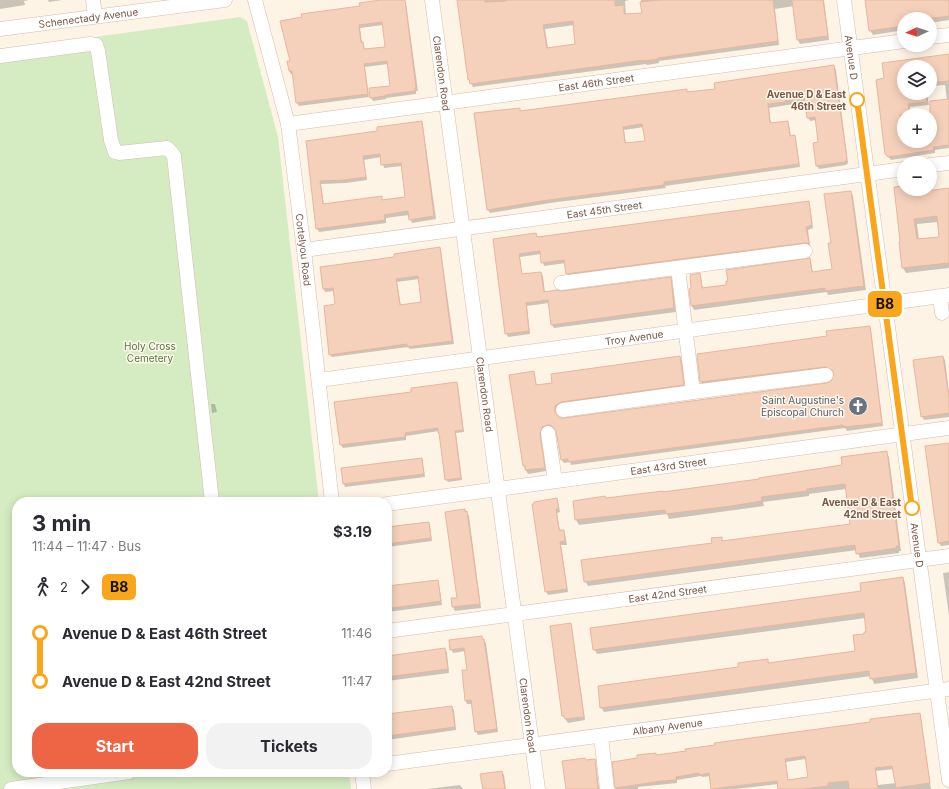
<!DOCTYPE html>
<meta charset="utf-8">
<style>
:root{--surface:#fff;--page:#f2f2f3;--text:#2b2b33;--muted:#7c7c81;--accent:#ee6545}
body{margin:0;font-family:Inter,sans-serif;background:var(--page);color:var(--text);height:100vh;display:flex;flex-direction:column;font-size:15px;white-space:nowrap}
*{box-sizing:border-box;margin:0}
p{font-size:13px;color:var(--muted)}
.icon{flex:none;width:22px;height:22px;fill:none;stroke:currentColor;stroke-width:2;stroke-linecap:round;stroke-linejoin:round}
.map{position:relative;flex:1;overflow:hidden}
.side{position:absolute;left:12px;top:497px;width:380px;height:280px;display:flex;flex-direction:column;background:var(--surface);border-radius:16px;box-shadow:0 2px 10px #0003}
.side>*{flex:none}
.badge{padding:0 8px;border-radius:6px;font-size:14px;line-height:26px}
.needle{width:26px;rotate:267deg}
.controls{position:absolute;left:897px;top:12px;display:grid;gap:8px}
.controls a{display:grid;place-items:center;width:40px;height:40px;border-radius:50%;background:var(--surface);box-shadow:0 2px 10px #0003;font-size:20px}
.map>.badge{position:absolute;translate:-50% -50%;box-shadow:0 0 0 2px #fff}
.legs{display:flex;align-items:center;gap:6px;height:44px;padding:0 20px;font-size:13px}
.legs p{margin-inline-start:auto}
.head{display:flex;align-items:center;justify-content:space-between;height:68px;padding:0 20px}
h1{font-size:22px;font-weight:700;line-height:30px}
.cta{display:flex;gap:8px;margin-top:auto;padding:8px 20px}
.cta a{flex:1;height:46px;border-radius:16px;background:var(--accent);color:#fff;font-size:16px;font-weight:700;line-height:46px;text-align:center}
.cta a+a{background:var(--page);color:var(--text)}
ul{padding:0 20px;list-style:none}
li{display:flex;align-items:center;gap:14px;height:48px;font-size:15px}
li i{display:grid;place-items:center;width:6px;height:100%;margin:0 5px;background:currentColor}
li i::after{content:'';width:10px;height:10px;margin:-5px;border:3px solid;border-radius:50%;background:var(--surface)}
li p{margin-inline-start:auto}
li:first-child i{background:linear-gradient(#0000 50%,currentColor 0)}
li:last-child i{background:linear-gradient(currentColor 50%,#0000 0)}
.map>svg:first-child{display:block}
.green{fill:#d5ecc3}
.shadow{fill:#0003;fill-rule:evenodd}
.building{fill:#f5d1bc;stroke:#e8b69c;fill-rule:evenodd}
.lines{fill:none;stroke-linecap:round;stroke-linejoin:round}
.minor-casing{stroke:#d3bdae;stroke-width:15}
.minor{stroke:#fff;stroke-width:14}
.line-1-casing{stroke:#fff;stroke-width:9}
.line-1{stroke:#faa61a;stroke-width:6}
.stop-1-dot{fill:#fff;stroke:#faa61a;stroke-width:2}
.labels{text-anchor:middle;stroke-width:3;stroke-linejoin:round;paint-order:stroke}
.street-label{font-size:10px;fill:#795849;stroke:#fff8ee}
.stop-label{font-size:10px;font-weight:bold;fill:#795849;stroke:#fff8ee;text-anchor:end}
.park-label{font-size:10px;fill:#517a3d;stroke:#fff8ee}
.worship-label{font-size:10px;fill:#5b616d;stroke:#fff8ee;text-anchor:end}
</style>
<div class="map">
<svg width="949" height="789" viewBox="0 0 949 789">
<rect width="100%" height="100%" fill="#fef4e6"/>
<path class="green" d="M240,17L247,21L278,137L319,502H17V772H349L351,789H0V50Z"/>
<g class="shadow">
<path d="M0,0H29L24,1L25,5L0,9Z"/>
<path d="M48,0H62L49,2Z"/>
<path d="M388,0H403L406,3L418,91H416V94L386,98V99L373,101L371,98L391,87L388,64L365,67L369,97L299,106L297,103L293,74H291L289,71L291,61L361,6ZM383,25L386,48L365,50L364,46L362,43L360,28Z"/>
<path d="M458,0H629L625,1L626,15L643,13L641,0H824L829,40L800,44L798,40L794,6L775,9L779,45L659,61V63L647,65L646,64L473,87L469,79ZM575,25L576,45L548,48L545,29Z"/>
<path d="M866,0H949V20L930,23V19H904V30L873,35L870,30Z"/>
<path d="M949,55V148L935,150V153L891,160L886,154L885,79L883,64ZM904,67H930V86L945,85L947,100L930,122V141H904V115H911L910,107L929,105L927,93H904Z"/>
<path d="M834,66L836,70L848,163L846,165L819,169L817,166L819,143L816,120L810,121L808,118L806,102L769,108L771,124L787,122L789,125L791,137H794L796,140L800,167L665,186L666,188L550,203L490,213L488,210L519,109L521,112L686,90L688,93L716,90ZM644,127L646,142L626,144L624,130Z"/>
<path d="M421,122L423,126L436,219L412,223L409,215L386,218V223L319,232L317,228L307,142L378,132ZM381,157L384,168L402,166L407,197L383,201L381,197L324,205L321,184L346,183L367,180L364,160Z"/>
<path d="M904,187V189H911L913,194L949,189V268L906,273L903,268L900,242H901ZM938,222L940,238L919,240L917,224Z"/>
<path d="M851,192L853,196L866,290L828,295L827,292L694,310L692,306L690,289H693L699,274L701,278L703,289L728,286L809,259L811,263L813,273L833,270L832,244Z"/>
<path d="M808,202L810,206L813,228L808,230L810,246L806,245L569,277L567,273L566,263L544,266L541,254L520,257L522,275L541,273L543,276L545,293L562,292L670,278L672,281L676,312L554,328L552,325L549,303L527,306L530,334L508,337L506,333L494,240L536,234L538,237Z"/>
<path d="M439,248L441,251L454,344L410,349L408,347L332,357L330,354L336,305L334,291L325,292L324,289L321,267L396,257ZM419,279L422,303L401,306L397,282Z"/>
<path d="M869,327L871,330L883,426L847,431L845,428L571,465L570,462L564,463L562,460L557,432L554,429L549,428L544,430L541,438L546,471L528,474L524,466L533,373L535,376L537,386L553,384L680,357L682,361L685,388L557,410L556,415L559,419H564L827,384L832,382L835,373L828,370L703,386L701,382L698,355L828,337Z"/>
<path d="M943,357L945,360L949,392V417L924,420L922,416Z"/>
<path d="M457,383L458,386L464,432L456,433L462,480L448,482L446,479L439,431L406,436V440L343,448L341,445L413,392Z"/>
<path d="M211,404H215L217,412L212,413Z"/>
<path d="M949,444V545L941,546L939,543Z"/>
<path d="M886,453L889,457L901,551H899V553L860,558L857,550L588,586L585,581L713,544L721,538L723,542L851,525L846,489L809,494V496L763,502L764,506L669,519L667,514L579,525L576,520L574,502L663,493L760,480L843,466Z"/>
<path d="M422,459L425,477L345,487L344,484L342,469Z"/>
<path d="M556,499L558,503L560,512L557,513L560,531H563L565,534L567,545H561L568,592L548,595L546,591Z"/>
<path d="M465,510L469,516L481,608L455,611L453,607L452,599L458,598Z"/>
<path d="M429,523L430,526L432,541L387,547V529Z"/>
<path d="M949,572V615L943,573Z"/>
<path d="M903,578L905,583L918,678L874,684L871,676L604,712L601,707L767,660L770,664L856,652L868,632L866,618L597,654L594,649L862,592Z"/>
<path d="M437,581L439,584L442,605L387,612V587Z"/>
<path d="M570,624L572,628L585,720L568,723L563,716Z"/>
<path d="M481,637L486,643L498,732L478,735L476,731L472,704H467L466,701L463,671L468,670L465,651L453,653L451,649Z"/>
<path d="M445,649L447,653L449,673L387,681V657Z"/>
<path d="M452,707L454,710L456,730L387,740V715Z"/>
<path d="M920,714L921,718L931,789H779L778,784L736,789H712L711,776L702,777L701,776L677,780V783L638,787V789H616L614,762L638,759L656,754L657,756ZM806,759L809,778L788,781L786,762ZM894,769L896,783L878,785L876,771Z"/>
<path d="M595,760L596,763L599,789H567L586,761Z"/>
<path d="M502,772L504,775L506,789H484Z"/>
<path d="M460,785L463,789H427Z"/>
</g>
<g class="building">
<path d="M380,0H405L416,88H415V91L385,95V96L370,98L369,88L390,86L387,61L364,64L368,94L296,103L292,71H289L287,61H290L280,21L302,17L301,14L360,6L359,3ZM382,22L385,47L364,49L363,42H361L359,25Z"/>
<path d="M457,0H485V2L506,1V0H615V6L624,5V14L642,13L640,2L659,0H773L778,41L658,58V59L644,61V60L470,84L469,79L468,80ZM573,21L575,44L547,48L543,25Z"/>
<path d="M792,0H823L828,36L797,40Z"/>
<path d="M865,0H949V16L925,19H904V26L869,31Z"/>
<path d="M949,54V81L930,83V67H904V93H926L927,102L908,104L910,114L900,115L904,141H930V101L949,99V145L933,147L934,150L888,157L885,154L876,80L884,78L882,63Z"/>
<path d="M834,65L847,159L845,162L816,166L813,143L818,142L815,117L807,118L804,98L785,101V102L768,104L770,123L788,121L790,136L795,135L799,164L664,182V185L548,200L487,210L474,113L520,108V111L687,89V92L715,89L714,83ZM642,124L645,141L625,143L623,127Z"/>
<path d="M422,121L434,216L409,220L408,211L384,215L385,220L316,229L306,141L377,131V127ZM380,154L381,165L401,163L405,197L382,200V196L323,204L320,181L344,180L366,177L363,156Z"/>
<path d="M904,186V189H911V193L949,188V263L902,268L899,242L900,241L894,187ZM937,216L939,237L917,239L914,219Z"/>
<path d="M851,191L864,286L825,291V288L691,306L689,289L691,288L690,275L700,273L702,288L726,285V281H728L726,270L810,258L812,272L832,269L828,243H831L824,194Z"/>
<path d="M809,201L812,225L806,227L809,243H804L566,274L564,260L541,263L540,251L519,254L522,274L541,272L544,292L557,290L562,291L671,277L674,308L551,325L548,300L526,303L529,331L505,334L493,239L536,233L537,237Z"/>
<path d="M440,247L452,341L407,347V344L329,355L324,306L335,304L333,288L323,289L320,267L394,257V254ZM418,276L421,302L400,305L396,279Z"/>
<path d="M870,326L882,423L844,427L843,425L568,462V459L561,460L556,431L551,425H547L542,427L540,434L545,468L525,470V466H523L509,375L534,371L536,385L552,383L551,374L680,356L684,385L561,402L555,406V412L559,418H564L827,383L831,381L834,374L832,370L825,367L700,382L697,354L827,336L826,331Z"/>
<path d="M943,356L949,398V413L921,417L913,360Z"/>
<path d="M457,382L463,430L455,431L461,478L445,480L439,433H438V428L405,433V437L340,445L334,402L411,392V388Z"/>
<path d="M949,443V541L938,543L925,446Z"/>
<path d="M887,451L899,546H896L897,548L856,554L855,545L584,582L581,560L712,543L711,538L722,537V541L850,524L845,484L807,489V491L761,497L762,501L731,506L666,514L665,510L575,520L573,501L605,496L606,498L663,491V492L759,479V478L842,465L841,457Z"/>
<path d="M422,458L424,474L343,484L341,468Z"/>
<path d="M557,498L559,509H556L559,530H564L565,541L560,542L567,589L545,592L532,504H534V502Z"/>
<path d="M465,509V512L467,511L480,604L452,607L451,598H457L445,512Z"/>
<path d="M429,522L431,538L387,544V527Z"/>
<path d="M903,577L916,673L870,679L869,671L600,708L598,686L738,667V663L752,661L768,659V663L855,651L853,635L864,634V632H866L864,613L593,650L590,628L861,591L860,583Z"/>
<path d="M438,580L441,601L392,608L391,606L387,607V586Z"/>
<path d="M571,623L584,717L565,719L564,716H562L550,626Z"/>
<path d="M482,636V639H484L497,729L475,732L471,700L465,701L462,670H467L464,648L450,650L449,640Z"/>
<path d="M445,648L448,669L387,677V656Z"/>
<path d="M452,706L455,727L387,736V714Z"/>
<path d="M920,713L930,783L896,788L892,766L875,768L878,789H849L848,781L828,783V786L803,789H778L777,781L711,789L709,773L699,775V773L676,777V780L662,781L615,788L612,762L637,758V755L656,753V755L686,751L685,749L715,745L714,743L870,722V719ZM805,756L808,777L788,780L785,759Z"/>
<path d="M585,758L586,760L595,759L598,789H566L562,761Z"/>
<path d="M502,771L505,789H483L480,774Z"/>
</g>
<g class="lines">
<g class="minor-casing">
<g id="minor">
<path d="M93,0L95,16"/>
<path id="s1" d="M255,0L288,124L304,250L332,502"/>
<path id="s2" d="M432,0L538,789"/>
<path id="s3" d="M844,0L949,780"/>
<path id="s4" d="M0,29L225,0"/>
<path d="M930,37L949,35"/>
<path d="M0,56L90,44L96,45L98,51L111,140L115,152L119,153L167,148L171,152L174,156L212,502"/>
<path id="s5" d="M288,124L904,41"/>
<path d="M930,165L949,163"/>
<path id="s6" d="M304,250L904,169"/>
<path d="M561,283L805,251"/>
<path d="M940,297L942,313"/>
<path id="s7" d="M319,380L949,295"/>
<path d="M693,392L826,375"/>
<path d="M563,410L693,392L678,268"/>
<path d="M548,433L555,481"/>
<path id="s8" d="M387,504L949,428"/>
<path id="s9" d="M387,631L949,556"/>
<path d="M601,736L607,789"/>
<path id="s10" d="M387,764L949,689"/>
<path d="M362,772L364,789"/>
<path d="M11,789L129,772"/>
</g>
</g>
<use href="#minor" class="minor"/>
</g>
<g class="lines">
<g class="line-1-casing">
<path id="line-1" d="M857,100L912,508"/>
</g>
<use href="#line-1" class="line-1"/>
</g>
<defs>
<g id="church-disc" transform="scale(1)"><circle r="9.5" fill="#6b7280" stroke="#fff8ee"/><path d="M-1.2-6h2.4v3.5h3.3v2.4h-3.3V6h-2.4V-.1h-3.3v-2.4h3.3Z" fill="#fff"/></g>
</defs>
<g fill-rule="evenodd">
<use href="#church-disc" x="858" y="406"/>
</g>
<g class="stop-1-dot">
<circle cx="857" cy="100" r="7"/>
<circle cx="912" cy="508" r="7"/>
</g>
<g class="labels">
<g class="street-label">
<text dy="4" stroke="none"><textPath href="#s4" startOffset="89">Schenectady Avenue</textPath></text>
<text dy="4" stroke="none"><textPath href="#s3" startOffset="58">Avenue D</textPath></text>
<text dy="4" stroke="none"><textPath href="#s2" startOffset="74">Clarendon Road</textPath></text>
<text dy="4" stroke="none"><textPath href="#s5" startOffset="311">East 46th Street</textPath></text>
<text dy="4" stroke="none"><textPath href="#s6" startOffset="303">East 45th Street</textPath></text>
<text dy="4" stroke="none"><textPath href="#s1" startOffset="255">Cortelyou Road</textPath></text>
<text dy="4" stroke="none"><textPath href="#s7" startOffset="318">Troy Avenue</textPath></text>
<text dy="4" stroke="none"><textPath href="#s2" startOffset="398">Clarendon Road</textPath></text>
<text dy="4" stroke="none"><textPath href="#s8" startOffset="284">East 43rd Street</textPath></text>
<text dy="4" stroke="none"><textPath href="#s3" startOffset="550">Avenue D</textPath></text>
<text dy="4" stroke="none"><textPath href="#s9" startOffset="283">East 42nd Street</textPath></text>
<text dy="4" stroke="none"><textPath href="#s2" startOffset="722">Clarendon Road</textPath></text>
<text dy="4" stroke="none"><textPath href="#s10" startOffset="283">Albany Avenue</textPath></text>
</g>
<g class="stop-label">
<text x="846" y="98">Avenue D &amp; East<tspan x="846" dy="12">46th Street</tspan></text>
<text x="901" y="506">Avenue D &amp; East<tspan x="901" dy="12">42nd Street</tspan></text>
</g>
<g class="park-label">
<text x="150" y="350">Holy Cross<tspan x="150" dy="12">Cemetery</tspan></text>
</g>
<g class="worship-label">
<text x="844" y="404">Saint Augustine's<tspan x="844" dy="12">Episcopal Church</tspan></text>
</g>
</g>
</svg>
<div class="controls">
<a><svg class="needle" viewBox="-14 -14 28 28"><path d="M0-13l5 13h-10z" fill="#e53935"/><path d="M0 13l5-13h-10z" fill="#7c7c81"/></svg></a>
<a><svg class="icon" aria-label="layers" viewBox="0 0 24 24"><path d="M12 4l9 5-9 5-9-5zM3 14l9 5 9-5"/></svg></a>
<a>+</a>
<a>−</a>
</div>
<b class="badge" style="left:885px;top:304px;background:#faa61a;color:#111">B8</b>
<section class="side">
<div class="head"><div><h1>3 min</h1><p>11:44 – 11:47 · Bus</p></div><b>$3.19</b></div>
<div class="legs"><svg class="icon" aria-label="walk" viewBox="0 0 24 24"><circle cx="13" cy="4" r="2"/><path d="M13 8l-2 6 4 7M11 14l-3 7M7 12l3-4h3l4 4"/></svg>2<svg class="icon" aria-label="forward" viewBox="0 0 24 24"><path d="M9 5l7 7-7 7"/></svg><b class="badge" style="background:#faa61a;color:#111">B8</b></div>
<ul>
<li><i style="color:#faa61a"></i><b>Avenue D &amp; East 46th Street</b><p>11:46</p></li>
<li><i style="color:#faa61a"></i><b>Avenue D &amp; East 42nd Street</b><p>11:47</p></li>
</ul>
<div class="cta"><a>Start</a><a>Tickets</a></div>
</section>
</div>
